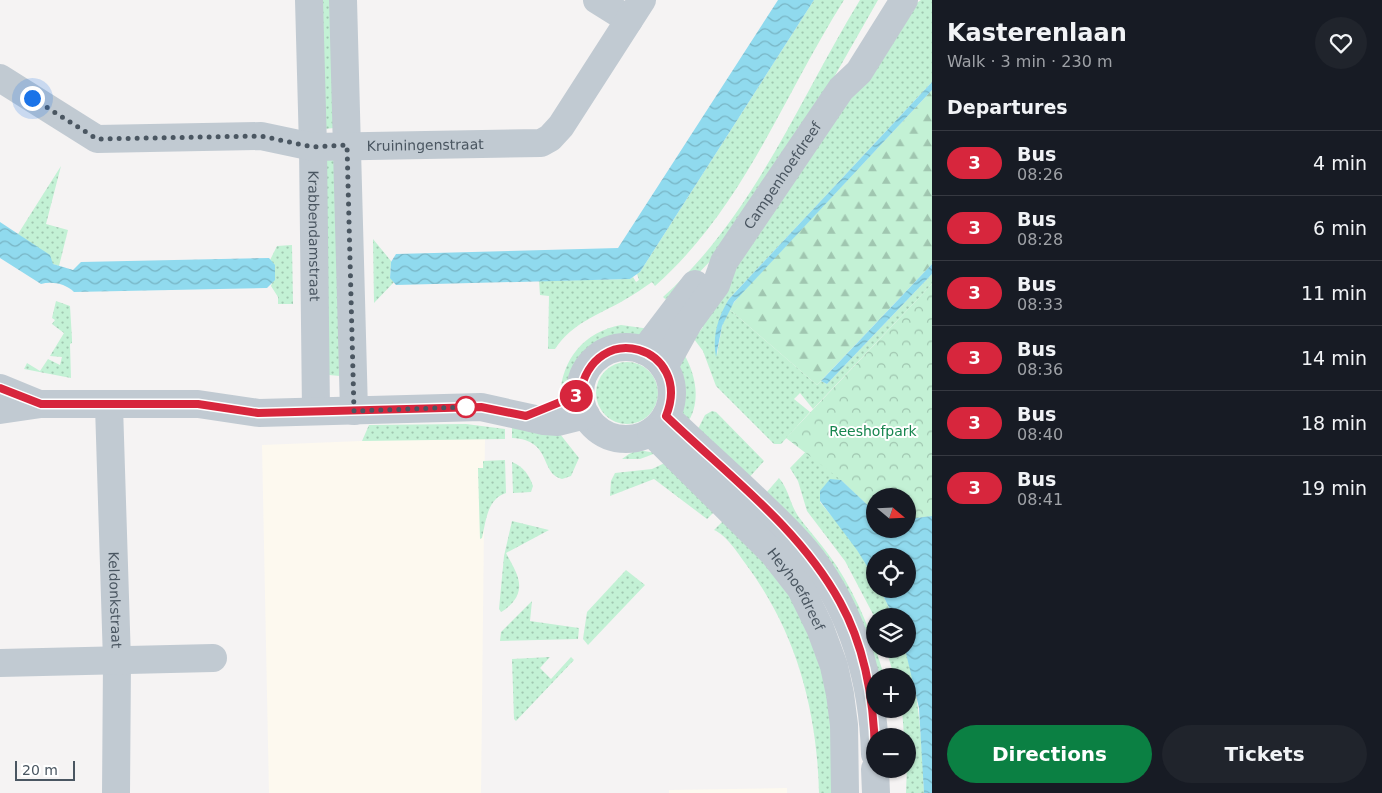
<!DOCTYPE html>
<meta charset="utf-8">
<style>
:root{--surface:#171b24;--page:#20242c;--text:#f1f3f6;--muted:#9ea1a6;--line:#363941;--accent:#0b8043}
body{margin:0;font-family:"DejaVu Sans",sans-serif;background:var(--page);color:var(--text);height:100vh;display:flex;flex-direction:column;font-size:19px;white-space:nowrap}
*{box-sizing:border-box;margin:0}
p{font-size:16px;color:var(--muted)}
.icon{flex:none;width:28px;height:28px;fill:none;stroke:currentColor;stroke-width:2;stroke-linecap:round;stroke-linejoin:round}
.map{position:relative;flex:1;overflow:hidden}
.side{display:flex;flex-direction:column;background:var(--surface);width:450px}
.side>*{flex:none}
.badge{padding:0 10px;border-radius:16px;font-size:18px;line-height:32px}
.needle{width:32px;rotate:109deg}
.tools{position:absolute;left:866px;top:488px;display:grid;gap:10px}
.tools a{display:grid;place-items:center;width:50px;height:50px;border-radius:50%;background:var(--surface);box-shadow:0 1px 4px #0004;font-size:25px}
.scale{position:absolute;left:15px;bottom:12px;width:60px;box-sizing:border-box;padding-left:5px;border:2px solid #4a5661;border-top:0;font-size:14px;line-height:18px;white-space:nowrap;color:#4a5661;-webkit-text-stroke:4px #fff;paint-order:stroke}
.you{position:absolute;width:25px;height:25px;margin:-12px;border:4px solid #fff;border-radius:50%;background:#1a73e8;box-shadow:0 0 0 8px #1a73e833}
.map>.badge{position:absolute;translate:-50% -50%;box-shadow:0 0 0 2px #fff}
h2{padding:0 15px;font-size:19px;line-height:45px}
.round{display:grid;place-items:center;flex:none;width:52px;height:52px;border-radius:26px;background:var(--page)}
.overview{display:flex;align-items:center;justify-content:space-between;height:85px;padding:0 15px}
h1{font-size:24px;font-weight:700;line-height:38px}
.action{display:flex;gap:10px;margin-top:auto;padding:10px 15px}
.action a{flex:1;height:58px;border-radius:30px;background:var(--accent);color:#fff;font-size:20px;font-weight:700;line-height:58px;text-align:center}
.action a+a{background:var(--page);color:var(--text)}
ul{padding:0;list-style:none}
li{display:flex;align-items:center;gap:15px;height:65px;padding:0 15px;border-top:1px solid var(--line)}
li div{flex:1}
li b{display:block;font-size:19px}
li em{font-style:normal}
li .badge{min-width:55px;font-weight:700;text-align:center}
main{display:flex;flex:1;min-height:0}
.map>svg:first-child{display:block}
.commercial{fill:#fdf9ef}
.grass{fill:url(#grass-dots)}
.forest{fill:url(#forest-firs)}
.park{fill:url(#park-crowns)}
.water{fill:url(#water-waves)}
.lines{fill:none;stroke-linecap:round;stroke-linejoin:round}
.minor{stroke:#c1cad2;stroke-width:28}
.line-casing{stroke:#fff;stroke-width:11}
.line{stroke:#d7263d;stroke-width:8}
.walk{stroke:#4a5661;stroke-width:5;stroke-dasharray:0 9}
.stop-dot{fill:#fff;stroke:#d7263d;stroke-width:2.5}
.labels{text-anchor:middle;stroke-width:4;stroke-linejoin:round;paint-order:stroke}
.street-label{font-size:14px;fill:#4a5661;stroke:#fff}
.park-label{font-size:14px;fill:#17864f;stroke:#fff}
</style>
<main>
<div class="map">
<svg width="932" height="793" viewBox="0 0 932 793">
<defs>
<pattern id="grass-dots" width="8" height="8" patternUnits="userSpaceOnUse" patternTransform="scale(1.25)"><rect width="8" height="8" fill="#c3f1d5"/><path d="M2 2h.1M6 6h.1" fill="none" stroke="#a0c6b0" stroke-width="1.8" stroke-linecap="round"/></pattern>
<pattern id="forest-firs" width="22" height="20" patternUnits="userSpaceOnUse" patternTransform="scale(1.25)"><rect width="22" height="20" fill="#c3f1d5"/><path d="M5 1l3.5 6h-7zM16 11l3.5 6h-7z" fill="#a0c6b0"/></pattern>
<pattern id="park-crowns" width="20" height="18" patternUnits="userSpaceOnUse" patternTransform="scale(1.25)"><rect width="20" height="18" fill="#c3f1d5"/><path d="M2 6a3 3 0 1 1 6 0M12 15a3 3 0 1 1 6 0" fill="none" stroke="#a0c6b0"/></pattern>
<pattern id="water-waves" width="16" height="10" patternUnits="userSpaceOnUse" patternTransform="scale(1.25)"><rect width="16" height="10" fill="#90daee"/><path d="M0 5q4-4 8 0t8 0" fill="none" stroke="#78b4c4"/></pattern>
</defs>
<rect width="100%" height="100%" fill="#f5f3f3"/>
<g class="commercial">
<path d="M485,436L481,793H269L262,445Z"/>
<path d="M787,788V793H669V790Z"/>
</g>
<g class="grass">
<path d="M316,0H337L334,128L325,129Z"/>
<path d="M814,0H844C782,98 744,207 655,286L652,282C643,288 635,294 626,299C599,315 573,322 555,349H548L549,296L540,295L539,281L630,279L633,277L636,282L639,280L637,274L640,272Z"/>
<path d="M860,0H878L813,114L715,256L693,279L672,305L663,297C755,214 797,103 860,0Z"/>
<path d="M921,0H932V82L729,299C718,319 716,333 717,355L722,326L729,309L817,385L821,381L827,384L932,274V284L813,409L800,393L794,399L810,412L781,444H774L716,386L703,351L694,339L703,327L696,322L915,4Z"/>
<path d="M334,157L340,376L329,375L322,161Z"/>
<path d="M61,166L46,224L68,230L59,266L53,264L18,234Z"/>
<path d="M373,239L391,261L390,277L394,282L374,303Z"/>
<path d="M292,245L293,304H278V297L271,286C275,277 275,269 270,260L277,246Z"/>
<path d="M56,301L70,306L72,339V343L70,344L71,378L24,369L27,363L40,371L48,359L60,365L62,357L50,356L64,333L52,324L55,320L52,318Z"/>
<path d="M621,325L650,329L638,339L610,343L596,352L582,366L571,390L560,396C562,359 584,332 621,325Z"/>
<path d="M685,356C696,376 701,402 688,422C676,407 682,389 677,371Z"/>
<circle cx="627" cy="393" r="31"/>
<path d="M712,411L716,412L764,461L746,481L696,433L705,415Z"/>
<path d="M512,423L556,429L579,458L571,476L562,479C539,473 553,440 512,438Z"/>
<path d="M466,424L505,429V439L362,441L369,425Z"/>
<path d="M932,437V516L908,519V496H875V512L841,480L830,481L822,490L820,502C836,522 875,563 875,589H880L893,616L875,618L845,561L807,511L798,481L790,468L819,438Z"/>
<path d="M638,450L656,453L640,459H622L629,454Z"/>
<path d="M505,460L506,493C487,499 486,521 482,538L480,539L478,468H483V461Z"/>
<path d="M669,461L720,506L707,519L654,479L610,496L611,481L615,473L652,469Z"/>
<path d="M512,462C524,467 529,475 533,486L531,492L513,493Z"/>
<path d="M779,478C789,490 790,504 798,516C810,532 824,547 836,565C859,600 873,637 884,676H877L766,493Z"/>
<path d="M729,515L762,547L821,645L839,793H819C817,709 796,631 745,563C738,553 726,535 714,530Z"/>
<path d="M512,521L549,530L506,553C514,569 527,585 513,602C509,606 506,610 501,612L499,609L504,556Z"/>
<path d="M626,570L645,585L588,645L583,639L587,612Z"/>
<path d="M532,601L530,621L579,628L578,639L500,641L501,632Z"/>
<path d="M886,649H905C920,697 922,743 924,793H906L908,736H904L902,709H908V676H894Z"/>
<path d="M550,657L540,668L551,679L571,657L574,660L516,721L514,719L512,659Z"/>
</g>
<path class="forest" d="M932,90V264L817,385L729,309L739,296Z"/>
<path class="park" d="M932,284V516L908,518V496H875V512L841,480L786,438Z"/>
<g class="water">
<path d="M778,0H814L640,272L630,279L396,285L390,278L391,262L396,254L618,248Z"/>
<path d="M932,82V90L734,302L722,326L716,357C712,336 718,317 729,299Z"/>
<path d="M0,222L50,255L53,264L73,270L81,262L269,258L275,265V280L267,288L74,292C66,284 52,281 41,284L0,258Z"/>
<path d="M932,264V274L827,384L821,381Z"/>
<path d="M830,479L841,480L875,512V529H908V519L932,516V793H924L919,708L905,649H908V616H893L880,589H908V556H875V579L857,550L820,501V491Z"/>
</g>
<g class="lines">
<g class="minor">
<path id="s1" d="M309,0L313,147L316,411"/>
<path d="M343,0L354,411"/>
<path d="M597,0L629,20"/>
<path id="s2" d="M0,78L97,139L261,136L313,147L541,143L550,138L561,126L642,0"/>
<circle cx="626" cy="393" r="46"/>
<path d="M644,351L695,284"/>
<path id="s3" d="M664,367L689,322L716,285L724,262L841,89L859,72L904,0"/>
<path d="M0,388L39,404"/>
<path id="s4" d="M109,406L117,661L116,793"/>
<path d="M0,410L41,404H198L259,413L481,407L544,421L558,422L586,415"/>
<path d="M666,416C697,446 729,474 760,504C778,521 797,539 812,559C854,616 873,684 875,754"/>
<path id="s5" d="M651,432L773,553L801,589L820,628L834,666L840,694L844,725L845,793"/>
<path d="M0,663L213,658"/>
<path d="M875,769L876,793"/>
</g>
</g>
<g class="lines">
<g class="line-casing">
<path id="line" d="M0,388L41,404H198L258,413L481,407L526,416L580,394C594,316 694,347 666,416C726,474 799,527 840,602C865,647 874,702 875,753"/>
</g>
<use href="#line" class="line"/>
<path class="walk" d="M32,98L97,139L261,136L313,147L347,145L354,411L466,407"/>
</g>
<circle class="stop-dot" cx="466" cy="407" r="10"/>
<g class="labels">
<g class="street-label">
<text dy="5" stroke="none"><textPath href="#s2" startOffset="444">Kruiningenstraat</textPath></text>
<text dy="5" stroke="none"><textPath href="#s3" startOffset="226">Campenhoefdreef</textPath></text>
<text dy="5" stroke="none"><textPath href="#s1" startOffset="236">Krabbendamstraat</textPath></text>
<text dy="5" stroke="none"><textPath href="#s5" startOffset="215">Heyhoefdreef</textPath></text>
<text dy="5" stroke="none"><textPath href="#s4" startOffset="194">Keldonkstraat</textPath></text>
</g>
<g class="park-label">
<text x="873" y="436">Reeshofpark</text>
</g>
</g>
</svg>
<div class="tools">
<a><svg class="needle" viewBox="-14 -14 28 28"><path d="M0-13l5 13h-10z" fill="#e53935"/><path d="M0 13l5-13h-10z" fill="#9ea1a6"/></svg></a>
<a><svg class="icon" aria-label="locate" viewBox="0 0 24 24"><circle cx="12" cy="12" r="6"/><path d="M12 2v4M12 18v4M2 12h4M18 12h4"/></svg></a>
<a><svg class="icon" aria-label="layers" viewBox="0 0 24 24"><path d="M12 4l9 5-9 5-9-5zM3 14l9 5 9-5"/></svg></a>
<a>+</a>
<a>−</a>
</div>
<div class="scale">20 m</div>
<div class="you" style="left:32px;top:98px"></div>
<b class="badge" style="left:576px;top:396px;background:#d7263d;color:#fff">3</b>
</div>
<section class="side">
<div class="overview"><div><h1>Kasterenlaan</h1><p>Walk · 3 min · 230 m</p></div><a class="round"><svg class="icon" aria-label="heart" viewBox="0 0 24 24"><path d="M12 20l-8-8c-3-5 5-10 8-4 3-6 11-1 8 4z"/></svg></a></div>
<h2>Departures</h2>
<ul>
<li><span class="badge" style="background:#d7263d;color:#fff">3</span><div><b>Bus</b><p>08:26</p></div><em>4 min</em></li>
<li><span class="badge" style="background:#d7263d;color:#fff">3</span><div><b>Bus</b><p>08:28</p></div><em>6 min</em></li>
<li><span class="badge" style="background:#d7263d;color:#fff">3</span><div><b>Bus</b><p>08:33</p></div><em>11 min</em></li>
<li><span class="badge" style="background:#d7263d;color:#fff">3</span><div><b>Bus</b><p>08:36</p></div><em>14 min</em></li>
<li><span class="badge" style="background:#d7263d;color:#fff">3</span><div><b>Bus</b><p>08:40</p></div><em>18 min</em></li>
<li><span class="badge" style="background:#d7263d;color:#fff">3</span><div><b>Bus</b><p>08:41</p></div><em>19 min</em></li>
</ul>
<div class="action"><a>Directions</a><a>Tickets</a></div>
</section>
</main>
